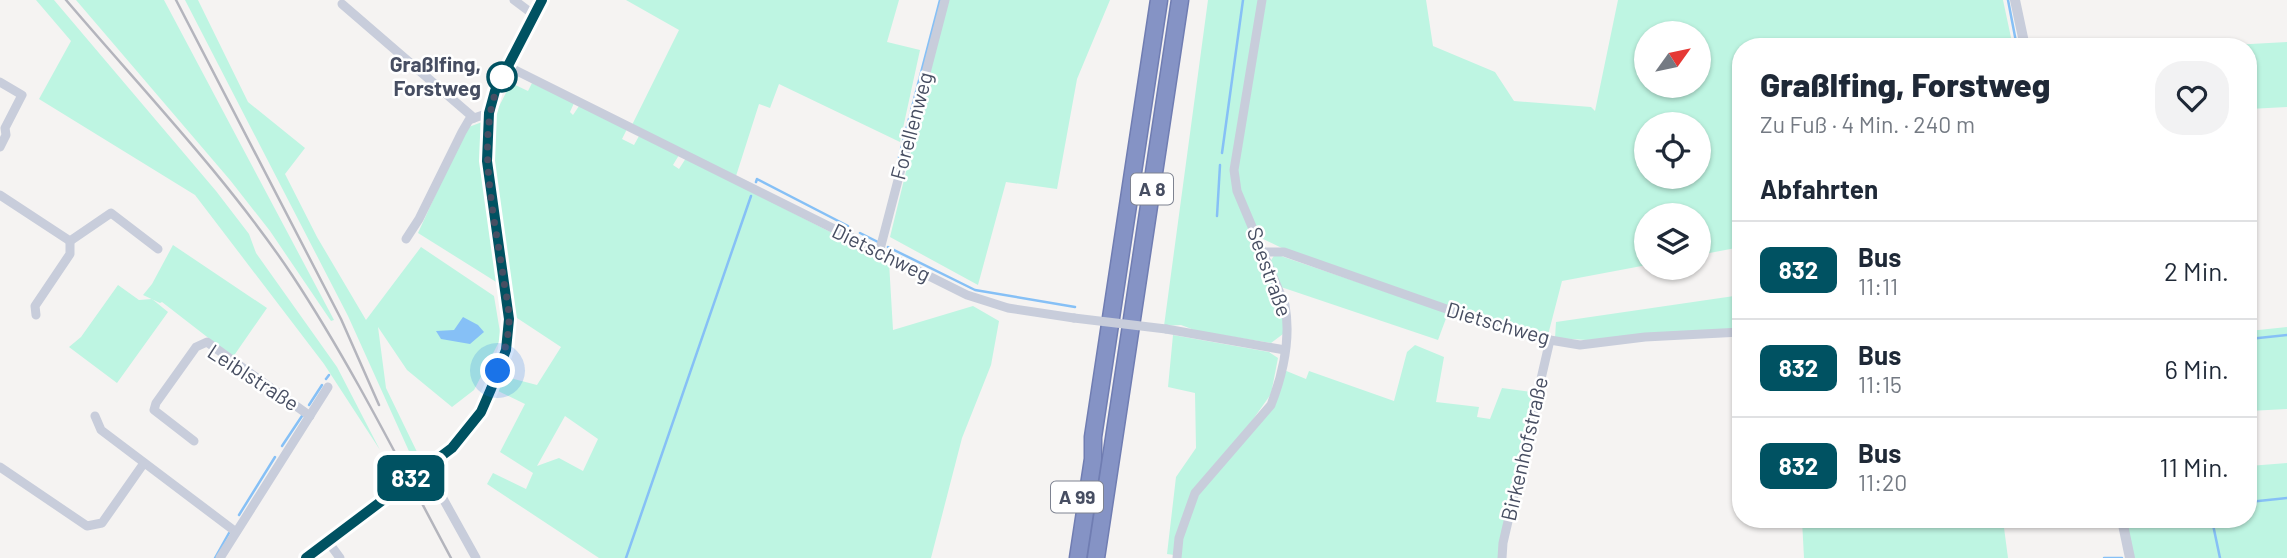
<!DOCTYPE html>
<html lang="de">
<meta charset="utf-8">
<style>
:root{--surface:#fff;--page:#f2f2f3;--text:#1f2937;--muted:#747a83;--line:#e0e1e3}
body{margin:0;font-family:Barlow,sans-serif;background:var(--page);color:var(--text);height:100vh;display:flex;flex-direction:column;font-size:26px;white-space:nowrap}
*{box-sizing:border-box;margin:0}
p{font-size:23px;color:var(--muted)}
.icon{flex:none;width:38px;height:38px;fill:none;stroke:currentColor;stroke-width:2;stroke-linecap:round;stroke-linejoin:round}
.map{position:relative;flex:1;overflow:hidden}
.side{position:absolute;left:1732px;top:38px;width:525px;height:490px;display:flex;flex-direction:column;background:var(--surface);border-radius:28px;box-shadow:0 2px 5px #0004}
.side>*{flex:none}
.badge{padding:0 14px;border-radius:10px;font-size:24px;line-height:46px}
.needle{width:46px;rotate:57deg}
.buttons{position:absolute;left:1634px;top:21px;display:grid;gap:14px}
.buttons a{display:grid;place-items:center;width:77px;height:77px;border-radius:50%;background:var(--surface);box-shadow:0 2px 5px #0004;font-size:35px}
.you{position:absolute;width:35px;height:35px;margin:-18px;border:5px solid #fff;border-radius:50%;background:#1a73e8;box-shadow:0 0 0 10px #1a73e833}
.map>.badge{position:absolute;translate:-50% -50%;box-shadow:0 0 0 4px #fff}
h2{padding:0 28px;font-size:26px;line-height:63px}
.round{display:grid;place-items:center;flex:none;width:74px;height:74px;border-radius:28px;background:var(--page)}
.head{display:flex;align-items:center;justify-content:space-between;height:119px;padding:0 28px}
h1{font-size:33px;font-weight:800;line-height:52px}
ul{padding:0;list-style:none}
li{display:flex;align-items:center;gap:21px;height:98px;padding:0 28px;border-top:2px solid var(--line)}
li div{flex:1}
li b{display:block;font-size:26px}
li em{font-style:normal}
li .badge{min-width:77px;font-weight:700;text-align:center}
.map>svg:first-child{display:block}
.green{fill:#bef5e2;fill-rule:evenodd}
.water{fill:#86c0f6}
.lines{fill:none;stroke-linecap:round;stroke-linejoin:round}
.stream{stroke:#86c0f6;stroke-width:2.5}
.motorway-casing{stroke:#707db2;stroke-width:19}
.minor{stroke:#c8cddb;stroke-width:9}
.tertiary{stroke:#c8cddb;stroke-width:10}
.motorway{stroke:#8593c5;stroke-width:16}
.rail{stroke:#b4b5bd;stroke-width:2.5}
.minor-bridge{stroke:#c8cddb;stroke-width:9}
.line-casing{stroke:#fff;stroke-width:16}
.line{stroke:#005262;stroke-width:10}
.walk{stroke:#474e62;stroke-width:7;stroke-dasharray:0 12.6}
.stop-dot{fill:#fff;stroke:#005262;stroke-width:3.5}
.labels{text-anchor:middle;stroke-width:5;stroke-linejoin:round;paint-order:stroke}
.shield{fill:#fff;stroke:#7e8391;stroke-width:2}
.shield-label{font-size:19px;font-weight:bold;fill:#474e62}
.stop-label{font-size:21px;font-weight:bold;fill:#474e62;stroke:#fff;text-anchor:end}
.street-label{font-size:21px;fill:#474e62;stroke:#fff}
</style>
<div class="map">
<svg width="2287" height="558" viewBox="0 0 2287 558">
<rect width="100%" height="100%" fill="#f5f3f2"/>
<g class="green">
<path d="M36,0H54L216,191L249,234L256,253L337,367L380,450L324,364L195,195L39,99L71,41Z"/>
<path d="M76,0H164L334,320L331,321L270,231L230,180Z"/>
<path d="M185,0H198L248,102L305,148L285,174L317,237L366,320L421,247L494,296L501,338L474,390L452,407L407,370L378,327L386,388L418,454L420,466L417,469L348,316Z"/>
<path d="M626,0H899L887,42L920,50L900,142L779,84L770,108L759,104L736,176L632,125L679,30Z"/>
<path d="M948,0H1110L1077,79L1057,189L1006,182L978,285L890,237Z"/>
<path d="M1208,0H1259L1230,172L1286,322L1283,334L1271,343L1197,331L1181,325L1164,326Z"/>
<path d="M1266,0H1426L1433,46L1495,72L1514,101L1591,107L1595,111L1618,0H2003L2013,47H1741V247L1699,255V215H1647V265L1562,281L1548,335L1493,322L1288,251L1259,237L1243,203L1236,171ZM1647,33H1699V86H1647ZM1647,124H1699V177H1647Z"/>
<path d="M2287,42V107L2249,109V47H2196Z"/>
<path d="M511,83L528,91L532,83L574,103L570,112L573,115L579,106L627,129L622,139L634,145L639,136L679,155L673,165L679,169L686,158L889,262L893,330L973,306L999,321L991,365L962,438L931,558H599L487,484L493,473L526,489L533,473L500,452L525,404L498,391L502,376L537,385L561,347L514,316L509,290L418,233L466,128L493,118ZM565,416L598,439L583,471L559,458L537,466Z"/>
<path d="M173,245L267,308L233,357L162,302L160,303L143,295L152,284Z"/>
<path d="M1275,254L1448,313L1438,340L1281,287L1270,262Z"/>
<path d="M118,285L139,300L152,299L168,312L117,383L69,347L81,337Z"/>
<path d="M1741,295V329L1587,340L1555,338L1556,322Z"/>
<path d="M2287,327V409L2249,411V331Z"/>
<path d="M1173,335L1269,352L1278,358L1271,394L1232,449L1270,407L1284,370L1306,379L1309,371L1394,401L1407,352L1415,345L1444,357L1436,402L1479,407L1477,417L1490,419L1502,388L1532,392L1531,414L1499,558H1181V556L1167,554L1176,477L1196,448L1195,393L1168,387Z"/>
<path d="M2287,463V558H2132L2124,520H2249V466Z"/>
<path d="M1802,520H2003L2008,558H1804Z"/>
</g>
<path class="water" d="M463,317L478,325L484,332L470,344L441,339L436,331L454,330Z"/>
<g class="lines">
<g class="stream">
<path d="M2008,0L2017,47"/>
<path d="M1222,153L1243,0"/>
<path d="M899,157L940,0"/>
<path d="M756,182L757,179L848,226"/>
<path d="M1217,216L1220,165"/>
<path d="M860,233L878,242"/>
<path d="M888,247L975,290L1075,307"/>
<path d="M2249,339L2287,335"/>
<path d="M326,379L329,375"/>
<path d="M309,405L322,385"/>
<path d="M282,446L302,416"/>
<path d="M2249,502L2287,498"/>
<path d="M239,515L275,457"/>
<path d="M2212,520L2220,558"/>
<path d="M215,558L229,533"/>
<path d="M626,558L751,196"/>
<path d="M2104,558H2122"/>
</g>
<g class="motorway-casing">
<g id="motorway">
<path d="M1078,558L1093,459V437L1159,0"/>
<path d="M1096,558L1180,0"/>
</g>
</g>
<g class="minor">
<path d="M514,0L534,15"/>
<path d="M342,4L474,118L489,113"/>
<path d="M507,66L967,295L1008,308L1074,318"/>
<path d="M0,82L22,95L5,128L6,135L0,147"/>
<path d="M0,195L70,241L111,213L158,249"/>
<path d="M406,239L419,219L462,132L469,120L474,118"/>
<path d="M1264,252H1284L1492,325L1550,340L1580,345L1645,337L1741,332"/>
<path d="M879,253L945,0"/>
<path d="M36,315L35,306L70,254V241"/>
<path d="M1166,329L1285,350"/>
<path d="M95,416L101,430L236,532"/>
<path d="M194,441L154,410L156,403L196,347L207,342L310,416"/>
<path d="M0,467L87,526L102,523L144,463"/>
<path d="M329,543L340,558"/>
<path d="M220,558L328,387"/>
<path d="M306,558L426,468L476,558"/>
<path d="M1177,558L1179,538L1195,493L1271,405C1283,374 1291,338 1285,305L1237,191L1234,170L1262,0"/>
<path d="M1502,558L1503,543L1550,340"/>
</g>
<g class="tertiary">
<path d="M2015,0L2025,47"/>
<path d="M426,468L452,448L481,412L506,350L509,319L487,161L489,113L495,91L542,0"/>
<path d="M2122,520L2130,558"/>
</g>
<use href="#motorway" class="motorway"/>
<g class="rail">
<path d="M66,0C141,88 228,179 292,275C352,366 400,463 451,558"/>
<path d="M176,0L341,319L379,405"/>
</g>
<path class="minor-bridge" d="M1074,318L1166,329"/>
</g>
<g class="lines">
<g class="line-casing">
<path id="line" d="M306,558L452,448L481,412L491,389L506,350L509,319L487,161L489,113L495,91L542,0"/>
</g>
<use href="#line" class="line"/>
<path class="walk" d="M498,371C504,354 509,337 509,319C509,307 506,294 504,282C495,218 473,134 502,77"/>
</g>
<circle class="stop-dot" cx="502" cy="77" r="14"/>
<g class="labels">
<g class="shield">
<rect x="1131" y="173.5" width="42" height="31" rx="5"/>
<rect x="1051" y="481.5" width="52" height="31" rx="5"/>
</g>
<g class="shield-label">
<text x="1152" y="196">A 8</text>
<text x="1077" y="504">A 99</text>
</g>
<g class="stop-label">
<text x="481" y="72">Graßlfing,<tspan x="481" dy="24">Forstweg</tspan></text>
</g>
<g class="street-label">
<text transform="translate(912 126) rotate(-75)" y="7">Forellenweg</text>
<text transform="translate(881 253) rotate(26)" y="7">Dietschweg</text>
<text transform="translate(1269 272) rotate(70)" y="7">Seestraße</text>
<text transform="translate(1498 324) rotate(16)" y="7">Dietschweg</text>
<text transform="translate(253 378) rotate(33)" y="7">Leiblstraße</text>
<text transform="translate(1525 449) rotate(-77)" y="7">Birkenhofstraße</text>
</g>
</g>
</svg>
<div class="buttons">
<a><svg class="needle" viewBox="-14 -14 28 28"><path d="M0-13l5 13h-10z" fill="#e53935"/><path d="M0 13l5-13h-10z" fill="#747a83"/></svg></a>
<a><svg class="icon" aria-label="locate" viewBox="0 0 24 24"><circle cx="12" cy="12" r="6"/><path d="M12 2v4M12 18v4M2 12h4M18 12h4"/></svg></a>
<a><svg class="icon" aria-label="layers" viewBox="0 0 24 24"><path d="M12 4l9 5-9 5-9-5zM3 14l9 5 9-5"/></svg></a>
</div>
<div class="you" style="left:498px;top:371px"></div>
<b class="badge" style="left:411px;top:478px;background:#005262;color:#fff">832</b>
<section class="side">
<div class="head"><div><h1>Graßlfing, Forstweg</h1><p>Zu Fuß · 4 Min. · 240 m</p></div><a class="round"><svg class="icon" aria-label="heart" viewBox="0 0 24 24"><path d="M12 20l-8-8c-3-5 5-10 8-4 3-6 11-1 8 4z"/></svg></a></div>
<h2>Abfahrten</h2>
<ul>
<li><span class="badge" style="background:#005262;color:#fff">832</span><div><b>Bus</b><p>11:11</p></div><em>2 Min.</em></li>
<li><span class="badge" style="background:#005262;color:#fff">832</span><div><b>Bus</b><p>11:15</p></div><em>6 Min.</em></li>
<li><span class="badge" style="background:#005262;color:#fff">832</span><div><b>Bus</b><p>11:20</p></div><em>11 Min.</em></li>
</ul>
</section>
</div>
